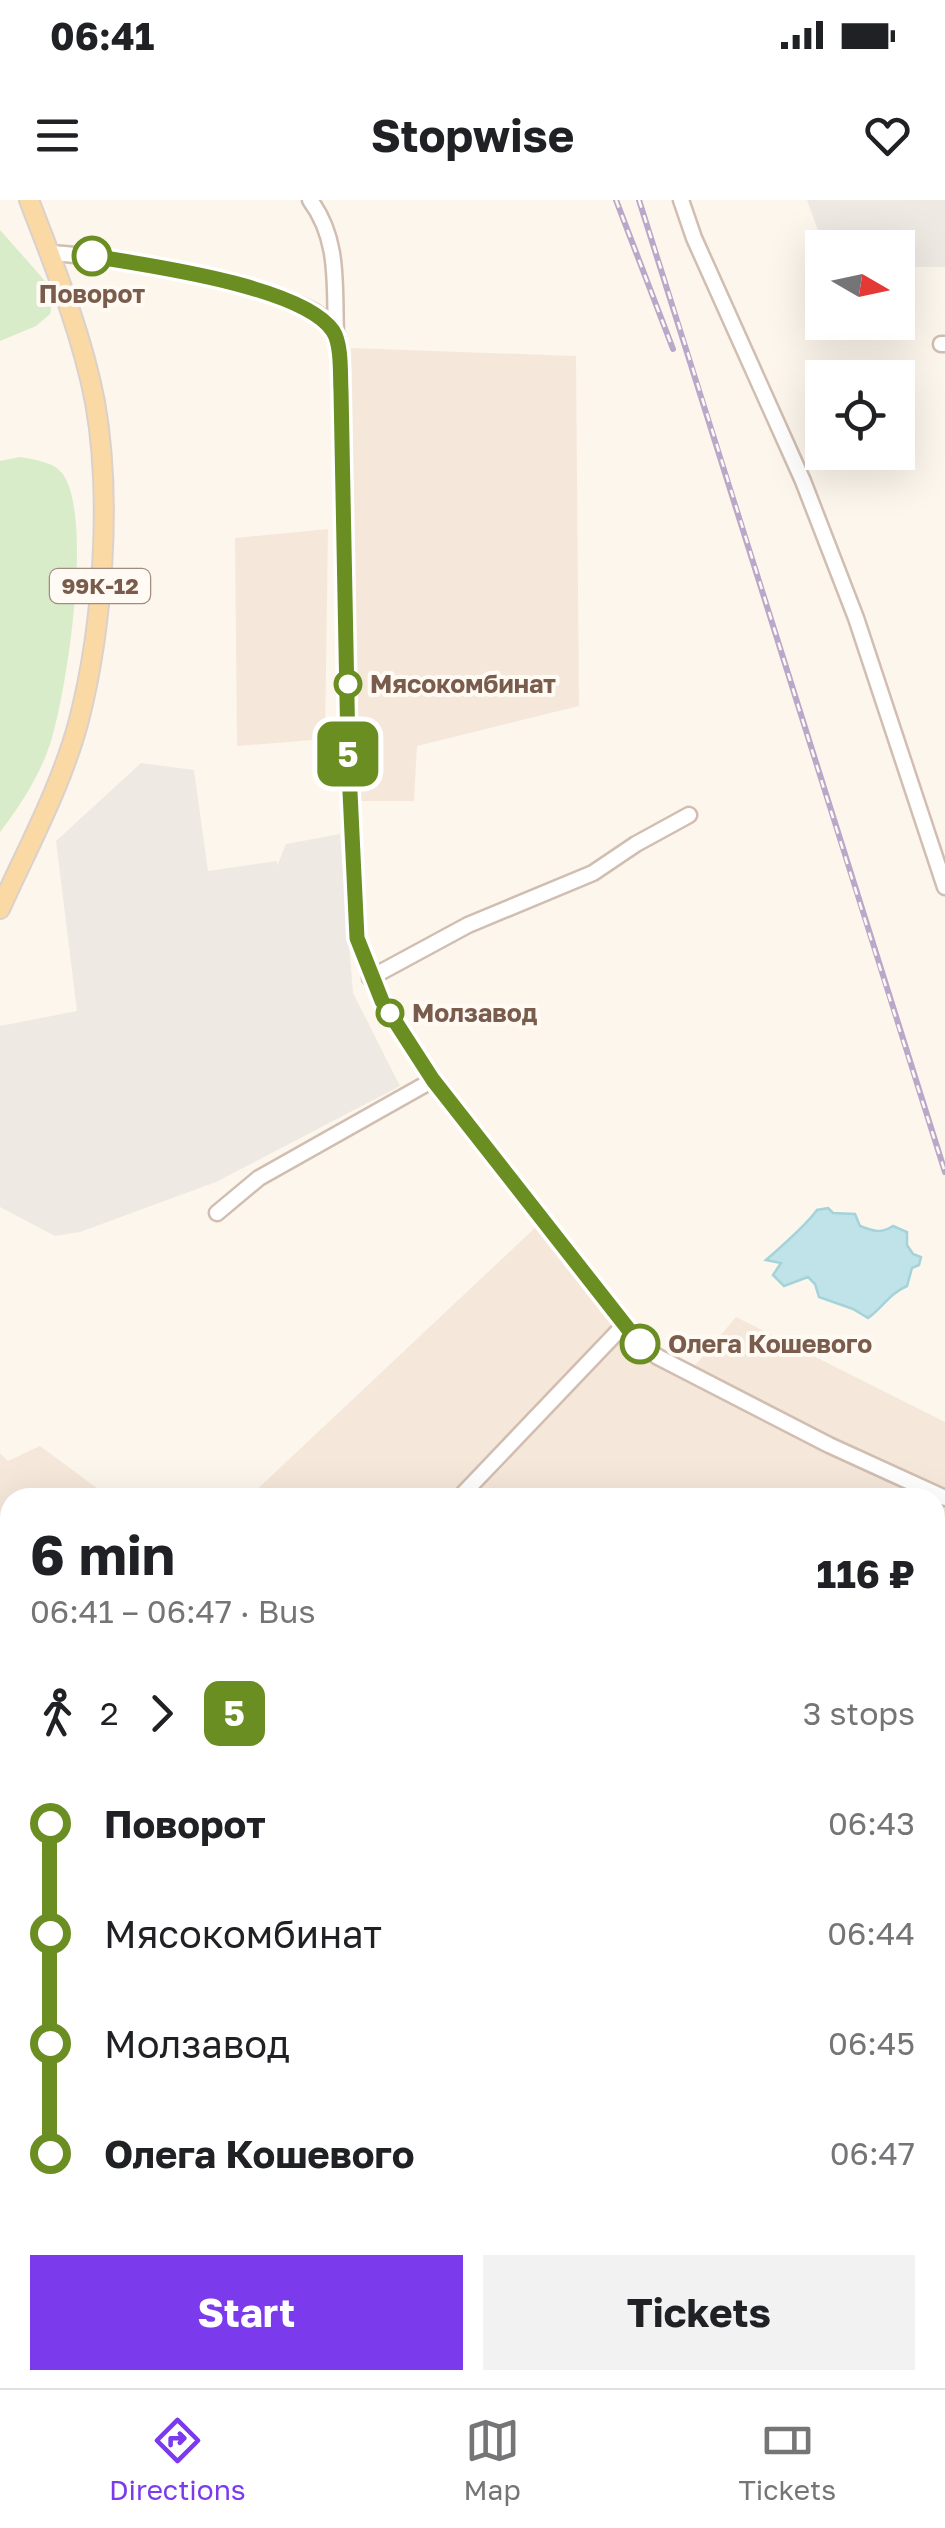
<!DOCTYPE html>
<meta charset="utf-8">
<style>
:root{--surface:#fff;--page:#f2f2f2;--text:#202124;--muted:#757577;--line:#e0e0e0;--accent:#7c3aed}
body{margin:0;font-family:"Golos Text",sans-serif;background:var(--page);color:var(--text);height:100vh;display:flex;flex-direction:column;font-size:38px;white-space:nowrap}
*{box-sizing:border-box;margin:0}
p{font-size:32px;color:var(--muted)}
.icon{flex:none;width:55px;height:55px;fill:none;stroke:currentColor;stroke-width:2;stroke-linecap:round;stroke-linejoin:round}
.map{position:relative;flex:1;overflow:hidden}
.side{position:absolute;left:0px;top:1288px;width:945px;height:902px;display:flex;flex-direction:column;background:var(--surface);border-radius:30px 30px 0 0;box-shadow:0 10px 40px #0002}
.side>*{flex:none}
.badge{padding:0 20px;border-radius:15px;font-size:35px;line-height:65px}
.needle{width:65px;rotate:99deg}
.controls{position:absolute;left:805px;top:30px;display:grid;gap:20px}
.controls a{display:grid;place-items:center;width:110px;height:110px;border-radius:0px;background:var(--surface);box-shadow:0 10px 40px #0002;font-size:50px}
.map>.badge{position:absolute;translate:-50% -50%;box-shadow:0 0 0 5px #fff}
.legs{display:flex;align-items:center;gap:15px;height:110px;padding:0 30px;font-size:32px}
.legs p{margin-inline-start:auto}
.overview{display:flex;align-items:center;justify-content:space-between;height:170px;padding:0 30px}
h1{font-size:55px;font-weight:700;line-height:75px}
.action{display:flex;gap:20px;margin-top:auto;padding:20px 30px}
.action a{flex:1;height:115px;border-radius:0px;background:var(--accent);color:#fff;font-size:40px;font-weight:700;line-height:115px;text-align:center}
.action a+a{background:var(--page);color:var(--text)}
ul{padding:0 30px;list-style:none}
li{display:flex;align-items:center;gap:35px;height:110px;font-size:38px}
li i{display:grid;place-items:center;width:15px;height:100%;margin:0 12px;background:currentColor}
li i::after{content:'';width:25px;height:25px;margin:-12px;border:8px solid;border-radius:50%;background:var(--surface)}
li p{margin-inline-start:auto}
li:first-child i{background:linear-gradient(#0000 50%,currentColor 0)}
li:last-child i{background:linear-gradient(currentColor 50%,#0000 0)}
.status{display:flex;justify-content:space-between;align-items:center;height:70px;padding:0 50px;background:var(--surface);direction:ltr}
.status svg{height:28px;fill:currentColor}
header{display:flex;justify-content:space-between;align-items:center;height:130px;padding:0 30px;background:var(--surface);font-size:45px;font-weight:700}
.tabs{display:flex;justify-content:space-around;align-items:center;height:140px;border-top:2px solid var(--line);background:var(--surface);font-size:28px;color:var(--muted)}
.tabs a{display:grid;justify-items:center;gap:5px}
.tabs .current{color:var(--accent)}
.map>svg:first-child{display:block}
.residential{fill:#f5e8da}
.industrial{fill:#efe9e4}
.green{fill:#d8ecc9}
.water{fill:#bfe3e8;stroke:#a5d3da;stroke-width:2.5}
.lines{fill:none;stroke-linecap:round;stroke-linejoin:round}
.minor-casing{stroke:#d1beb0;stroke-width:19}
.major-casing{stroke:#dad1cd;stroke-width:22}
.minor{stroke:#fff;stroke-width:14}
.major{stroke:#fbd9a5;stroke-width:18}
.rail-casing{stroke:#b9a8c9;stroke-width:6}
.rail{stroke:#fffaf3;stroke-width:2.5;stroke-dasharray:8;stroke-linecap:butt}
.line-1-casing{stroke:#fff;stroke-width:22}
.line-1{stroke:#6b8e23;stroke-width:15}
.stop-1-dot{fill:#fff;stroke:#6b8e23;stroke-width:5}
.labels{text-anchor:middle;stroke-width:8;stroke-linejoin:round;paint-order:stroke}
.shield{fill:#fffaf3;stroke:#a28b7f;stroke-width:2.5}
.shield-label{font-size:22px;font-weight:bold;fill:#7a5c4d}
.stop-label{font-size:25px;font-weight:bold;fill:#7a5c4d;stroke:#fffaf3;text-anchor:start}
</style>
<div class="status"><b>06:41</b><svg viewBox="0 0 49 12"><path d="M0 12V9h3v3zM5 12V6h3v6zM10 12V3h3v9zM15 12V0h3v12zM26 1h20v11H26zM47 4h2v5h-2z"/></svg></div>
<header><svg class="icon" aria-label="menu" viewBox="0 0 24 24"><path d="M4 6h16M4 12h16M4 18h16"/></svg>Stopwise<svg class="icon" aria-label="heart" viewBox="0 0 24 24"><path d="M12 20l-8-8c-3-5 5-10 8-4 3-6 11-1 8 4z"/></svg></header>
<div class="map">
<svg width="945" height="2188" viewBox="0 0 945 2188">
<rect width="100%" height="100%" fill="#fdf6ec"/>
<g class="residential">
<path d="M351,148L576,156L579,506L417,546L414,601H360L358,592Z"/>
<path d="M328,329L325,539L237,546L235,338Z"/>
<path d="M539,1024L593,1089L629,1142L692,1169L736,1117L945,1222V1396L935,1404V1298H248Z"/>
<path d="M40,1246L109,1297L10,1298V1429L0,1439V1253L8,1261Z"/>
<path d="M0,1459L10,1464V1798L0,1784Z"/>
<path d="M935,1568L945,1584V2039L935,2044Z"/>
</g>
<g class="industrial">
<path d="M807,0H945V67H898V48L824,47Z"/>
<path d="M141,563L194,570L208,671L277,661V666L286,644L340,634L353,793L400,886L216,982L80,1032L55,1036L0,1007V826L77,811L56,641Z"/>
</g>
<g class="green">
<path d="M0,30L46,82L53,98L50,114L36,126L0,141Z"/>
<path d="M20,257C34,260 52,261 62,273C94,315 67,488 52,538C41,574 22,603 0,632V261Z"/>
</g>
<g class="water">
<path d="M828,1008L833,1013L855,1014L860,1026C873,1031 881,1034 893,1026L907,1032V1045L913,1054L921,1057L919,1065L912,1068L907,1086C889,1094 883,1107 868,1118L853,1109L819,1097L815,1084L808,1077L784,1086L773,1075L781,1063L766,1060C781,1047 806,1025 817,1010Z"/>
<path d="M522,2180H795L806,2188H525Z"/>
</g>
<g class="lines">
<g class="minor-casing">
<g id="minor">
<path d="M310,0C340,40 334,86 336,134"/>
<path d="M681,0L694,38L803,281L856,418L945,687"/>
<path d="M49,53C101,55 288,85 324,119C342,137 339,167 341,191L348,550L357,739L382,801L433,880L640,1144L658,1157L829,1245L945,1298"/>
<path d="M941,144H945"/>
<path d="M370,778L468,725L593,673L636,644L689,615"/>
<path d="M217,1013L259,978L433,880"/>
<path d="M459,1298L624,1125"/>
<path d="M0,1449L10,1439"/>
<path d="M0,1473L10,1479"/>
<path d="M945,1520L939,1546L945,1557"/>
<path d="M935,1649L945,1645"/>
<path d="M935,2093L945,2076"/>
<path d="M880,2188L885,2180"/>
</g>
</g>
<g class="major-casing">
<path id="major" d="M0,709C28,647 62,585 79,520C103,426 112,297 95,202C82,134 54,65 29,0"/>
</g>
<use href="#minor" class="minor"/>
<use href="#major" class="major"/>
<g class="rail-casing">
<g id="rail">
<path d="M616,0L673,149"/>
<path d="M639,0C743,323 841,649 945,972"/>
</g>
</g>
<use href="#rail" class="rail"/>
</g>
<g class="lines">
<g class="line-1-casing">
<path id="line-1" d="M92,56C146,65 303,86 333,131C342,145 340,174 341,191L348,550L357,738L382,801L433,880L640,1144"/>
</g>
<use href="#line-1" class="line-1"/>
</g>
<g class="stop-1-dot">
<circle cx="92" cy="56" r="18"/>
<circle cx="348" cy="484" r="12"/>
<circle cx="390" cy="813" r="12"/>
<circle cx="640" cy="1144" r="18"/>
</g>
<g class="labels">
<rect class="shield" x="50" y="369" width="100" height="34" rx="8"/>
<g class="shield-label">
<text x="100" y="394">99К-12</text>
</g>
<g class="stop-label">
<text x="92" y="103" text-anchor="middle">Поворот</text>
<text x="370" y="493">Мясокомбинат</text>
<text x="412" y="822">Молзавод</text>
<text x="668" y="1153">Олега Кошевого</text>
</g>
</g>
</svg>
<div class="controls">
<a><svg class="needle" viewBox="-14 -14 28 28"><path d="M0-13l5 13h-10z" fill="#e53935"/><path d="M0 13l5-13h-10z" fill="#757577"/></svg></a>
<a><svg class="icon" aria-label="locate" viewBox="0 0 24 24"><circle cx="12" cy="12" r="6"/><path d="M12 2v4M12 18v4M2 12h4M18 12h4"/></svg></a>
</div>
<b class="badge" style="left:348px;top:554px;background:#6b8e23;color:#fff">5</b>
<section class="side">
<div class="overview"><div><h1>6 min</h1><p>06:41 – 06:47 · Bus</p></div><b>116 ₽</b></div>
<div class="legs"><svg class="icon" aria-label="walk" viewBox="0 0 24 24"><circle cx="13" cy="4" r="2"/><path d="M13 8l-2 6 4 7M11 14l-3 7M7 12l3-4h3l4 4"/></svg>2<svg class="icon" aria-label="forward" viewBox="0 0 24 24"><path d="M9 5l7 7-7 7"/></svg><b class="badge" style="background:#6b8e23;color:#fff">5</b><p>3 stops</p></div>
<ul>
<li><i style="color:#6b8e23"></i><b>Поворот</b><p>06:43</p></li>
<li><i style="color:#6b8e23"></i><span>Мясокомбинат</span><p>06:44</p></li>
<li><i style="color:#6b8e23"></i><span>Молзавод</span><p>06:45</p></li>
<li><i style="color:#6b8e23"></i><b>Олега Кошевого</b><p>06:47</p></li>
</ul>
<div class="action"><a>Start</a><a>Tickets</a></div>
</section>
</div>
<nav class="tabs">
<a class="current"><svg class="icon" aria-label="directions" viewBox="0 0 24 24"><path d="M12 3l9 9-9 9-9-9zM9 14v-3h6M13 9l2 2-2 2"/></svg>Directions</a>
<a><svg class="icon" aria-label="map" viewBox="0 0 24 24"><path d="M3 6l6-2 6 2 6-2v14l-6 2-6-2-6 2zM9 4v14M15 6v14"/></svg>Map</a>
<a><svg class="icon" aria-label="tickets" viewBox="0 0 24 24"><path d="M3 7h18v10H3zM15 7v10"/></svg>Tickets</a>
</nav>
